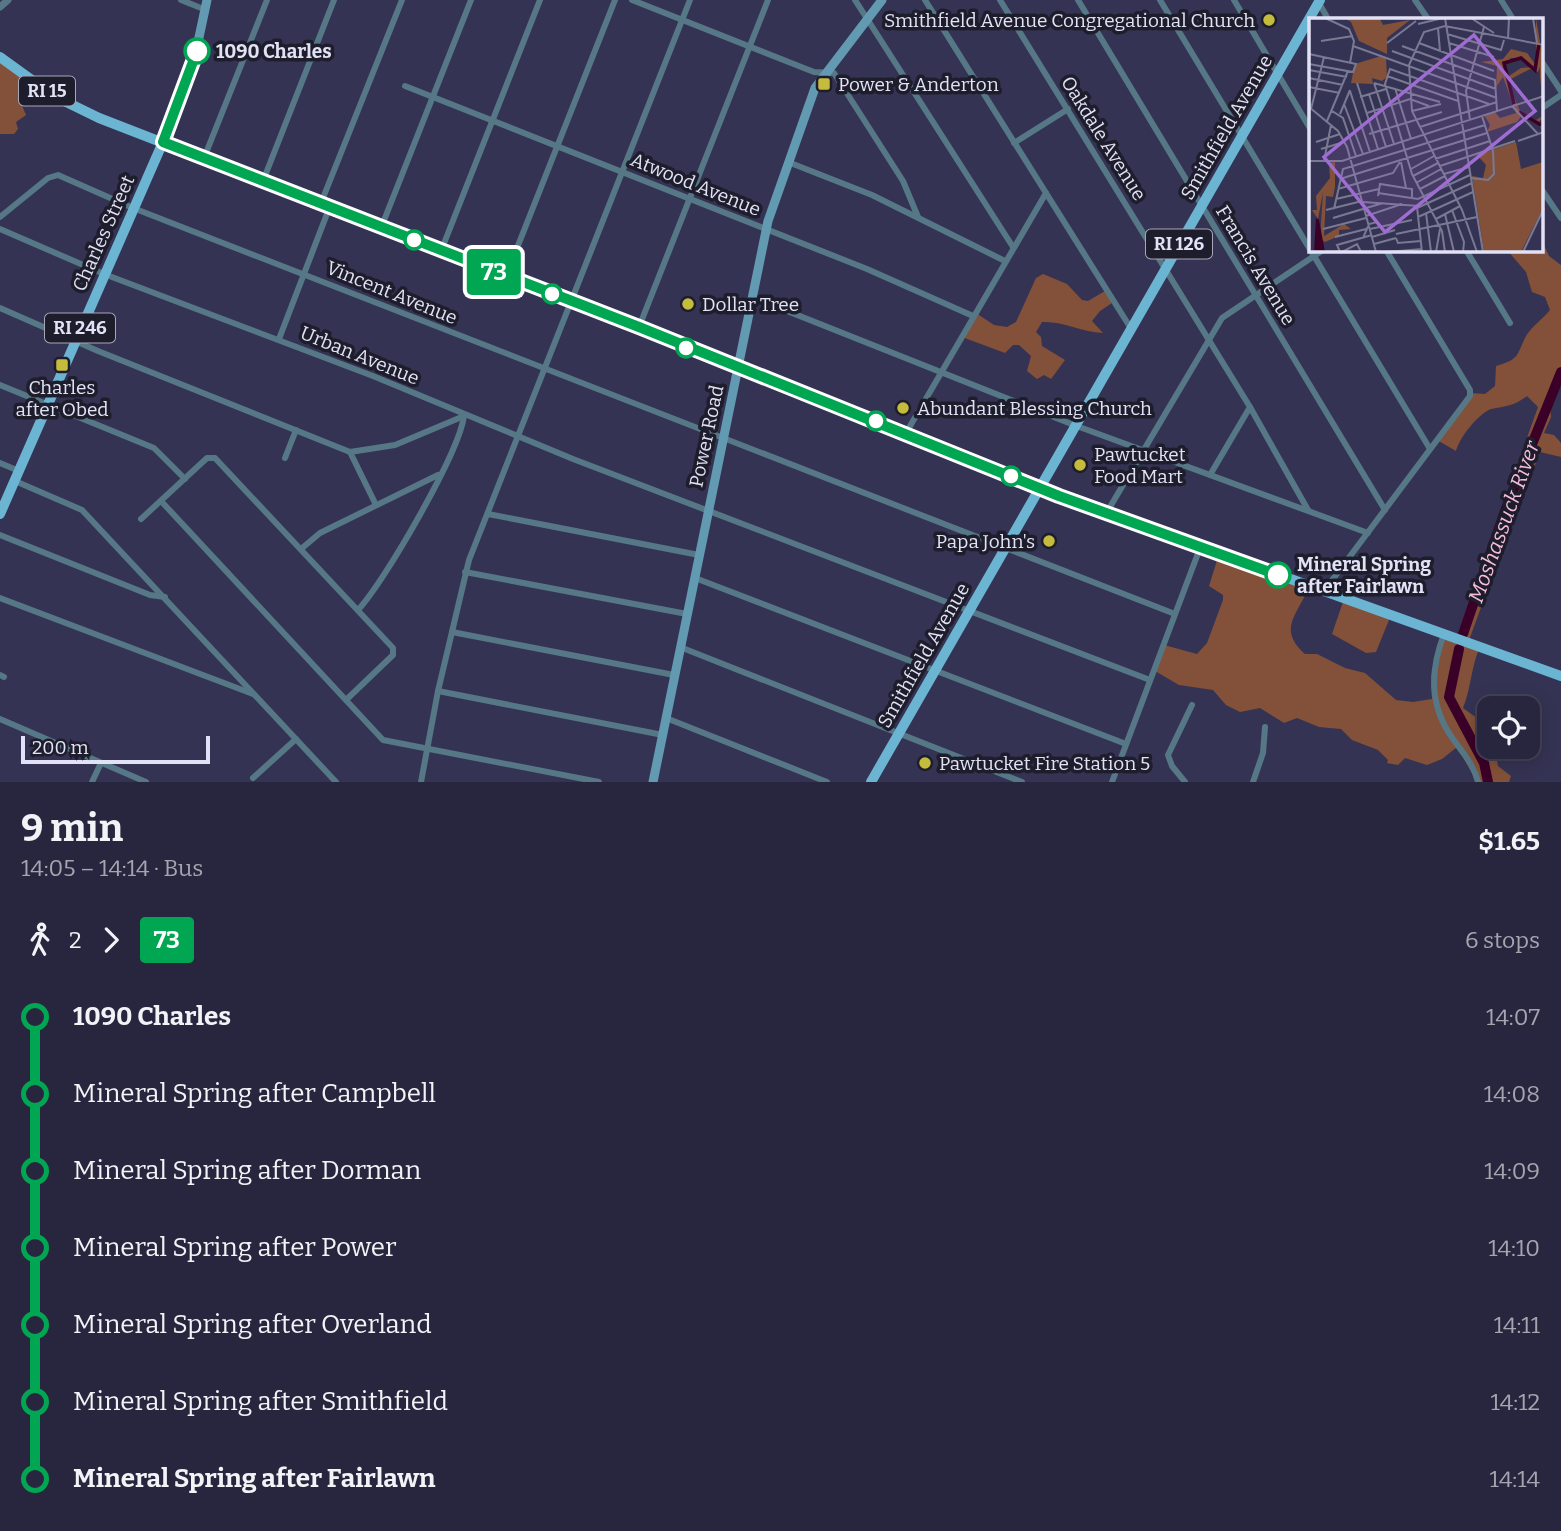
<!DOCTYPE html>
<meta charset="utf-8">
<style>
:root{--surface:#28263e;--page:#302e45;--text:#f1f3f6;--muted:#a5a5b0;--line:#444358}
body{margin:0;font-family:Bitter,serif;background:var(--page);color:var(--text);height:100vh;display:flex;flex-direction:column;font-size:26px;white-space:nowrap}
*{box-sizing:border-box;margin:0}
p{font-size:23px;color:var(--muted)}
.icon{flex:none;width:38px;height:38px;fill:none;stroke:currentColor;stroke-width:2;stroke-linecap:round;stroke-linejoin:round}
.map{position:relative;height:782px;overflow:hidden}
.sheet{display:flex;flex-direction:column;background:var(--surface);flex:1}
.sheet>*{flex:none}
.badge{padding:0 14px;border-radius:5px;font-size:24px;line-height:46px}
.controls{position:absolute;left:1477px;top:696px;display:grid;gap:14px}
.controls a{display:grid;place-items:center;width:63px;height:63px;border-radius:14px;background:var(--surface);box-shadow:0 4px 18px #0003,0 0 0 2px var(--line);font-size:35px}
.scale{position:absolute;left:21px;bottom:18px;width:189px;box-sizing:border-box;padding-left:7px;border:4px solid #e2e2f6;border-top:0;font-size:19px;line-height:24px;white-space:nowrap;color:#e2e2f6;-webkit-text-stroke:5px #1d1d2c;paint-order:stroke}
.map>.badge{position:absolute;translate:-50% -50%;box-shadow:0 0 0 4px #fff}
.legs{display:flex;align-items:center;gap:10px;height:77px;padding:0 21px;font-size:23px}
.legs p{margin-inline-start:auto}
.head{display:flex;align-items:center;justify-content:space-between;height:119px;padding:0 21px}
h1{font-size:38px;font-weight:700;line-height:52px}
ul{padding:0 21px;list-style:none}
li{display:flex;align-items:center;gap:24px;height:77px;font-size:26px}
li i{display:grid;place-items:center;width:10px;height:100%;margin:0 9px;background:currentColor}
li i::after{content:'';width:18px;height:18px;margin:-9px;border:5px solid;border-radius:50%;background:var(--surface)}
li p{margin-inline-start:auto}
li:first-child i{background:linear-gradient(#0000 50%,currentColor 0)}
li:last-child i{background:linear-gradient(currentColor 50%,#0000 0)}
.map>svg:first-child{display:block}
.green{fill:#835139}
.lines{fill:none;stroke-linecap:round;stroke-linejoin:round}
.river{stroke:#3b0028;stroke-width:10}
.minor{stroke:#557786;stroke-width:6}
.tertiary{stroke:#557786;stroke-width:7}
.secondary{stroke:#629bb1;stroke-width:9}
.primary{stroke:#6bb5d3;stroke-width:10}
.line-1-casing{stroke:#fff;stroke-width:16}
.line-1{stroke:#00a651;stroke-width:10}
.poi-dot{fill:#c5bc3d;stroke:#1d1d2c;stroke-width:2.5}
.stop-1-dot{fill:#fff;stroke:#00a651;stroke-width:3.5}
.labels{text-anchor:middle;stroke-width:7;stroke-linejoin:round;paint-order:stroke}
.shield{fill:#1d1d2c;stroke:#a7a7b9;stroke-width:2}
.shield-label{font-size:18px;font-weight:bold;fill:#e2e2f6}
.poi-label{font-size:19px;fill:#e2e2f6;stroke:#1d1d2c;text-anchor:start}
.stop-label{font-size:19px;font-weight:bold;fill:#e2e2f6;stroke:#1d1d2c;text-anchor:start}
.street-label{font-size:19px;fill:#e2e2f6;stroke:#1d1d2c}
.water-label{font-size:21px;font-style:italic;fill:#f6bcdb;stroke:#1d1d2c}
.inset-river{fill:none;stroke:#3b0028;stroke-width:3.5}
.inset-road{fill:none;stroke:#7a7994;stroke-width:2}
.view{fill:#9f6cd2;fill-opacity:0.15;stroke:#9f6cd2;stroke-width:3.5}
.inset-edge{fill:none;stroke:#e2e2f6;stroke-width:3.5}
</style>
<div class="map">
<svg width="1561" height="782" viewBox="0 0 1561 782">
<rect width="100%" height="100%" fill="#353353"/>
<g class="green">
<path d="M0,63L42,90L33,101L21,103L26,115L16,122L18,129L14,134H0Z"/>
<path d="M1542,241L1549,256L1561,265V380L1550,402L1551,417L1544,433L1554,435L1561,443V457L1540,452L1514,519L1504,521L1495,544L1499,558L1468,643L1479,649C1471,668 1471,688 1463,708L1481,721L1489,735V747L1496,756L1498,766L1511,776L1509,782H1477L1457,747L1442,759L1427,765L1405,758L1398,765L1387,763L1388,760L1378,750L1352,740L1341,729L1319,727L1297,718L1284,723L1260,708L1240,712L1226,705L1213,690L1179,685L1155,671L1164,645L1197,654L1207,643L1223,600V595L1209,586L1219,554L1309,586C1299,614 1276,628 1305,654H1317L1345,668L1365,673L1396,700L1413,702L1432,699L1431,676L1441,637L1463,641L1477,598L1473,589L1538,407L1527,396C1514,406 1506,406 1491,409C1479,413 1459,438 1456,451L1437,440L1470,393L1485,394L1495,386L1496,366C1520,359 1516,356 1526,336C1532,326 1543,319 1550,310L1545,297L1532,292L1526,272L1507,250H1542Z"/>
<path d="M1043,274L1067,284L1082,300L1088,301L1105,291L1112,303L1100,311L1092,321L1103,333C1082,332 1063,321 1042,322L1036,332L1041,337L1042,346L1065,360L1051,379L1044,375L1037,379L1027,371L1031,356L1019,345H1013L1005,353L962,337L976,313L994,325L1007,327L1016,322L1036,278Z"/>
<path d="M1344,599L1391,615L1376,652L1366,653L1332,634Z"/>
</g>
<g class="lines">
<g class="river">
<path d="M1463,634L1504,514L1561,372"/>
<path d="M1459,649L1449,697L1484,763L1488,782"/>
</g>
<g class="minor">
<path d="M181,0L206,10"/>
<path d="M632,0L814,72L834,73L903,181L918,217"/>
<path d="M855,0L1013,247"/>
<path d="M925,0L1130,327"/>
<path d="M1000,0L1250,407L1308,510"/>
<path d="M1078,0L1385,510"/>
<path d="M1160,0L1430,449"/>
<path d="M1234,0L1311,130"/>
<path d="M1415,0L1428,19"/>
<path d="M1501,0L1513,19"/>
<path d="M1319,3L1328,19"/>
<path d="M1542,62L1561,91"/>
<path d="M405,86L867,269L973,316"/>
<path d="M1542,108L1561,95"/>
<path d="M1014,143L1068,109"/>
<path d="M204,158L267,0"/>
<path d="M788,162L872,195L1005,261"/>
<path d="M263,181L334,0"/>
<path d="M1542,190L1561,218"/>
<path d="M321,203L402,0"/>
<path d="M0,217L48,178L58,175L133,208L1175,614"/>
<path d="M381,228L471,0"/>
<path d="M0,229L104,274L373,376L573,459L1150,680"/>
<path d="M1466,250L1510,323"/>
<path d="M441,251L540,0"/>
<path d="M506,276L615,0"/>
<path d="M752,297L1074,425L1368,533"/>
<path d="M0,308L98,351L350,452L395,445L464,416"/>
<path d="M639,327L768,0"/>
<path d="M279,339L330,206"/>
<path d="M0,385L154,448L185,479"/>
<path d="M906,433L1046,193"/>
<path d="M350,452L376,505"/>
<path d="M285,458L296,430"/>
<path d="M0,463L19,471"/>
<path d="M1210,475L1250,407"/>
<path d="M15,481L82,510L336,782"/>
<path d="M161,501L383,740L599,782"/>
<path d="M1107,512L1222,318L1323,250"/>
<path d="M488,514L699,555"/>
<path d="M141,519L207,458H215L393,648V655L346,700"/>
<path d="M0,535L150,595L165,597"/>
<path d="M301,549L320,533L438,475"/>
<path d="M465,572L687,614"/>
<path d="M695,578L1126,744"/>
<path d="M1324,591L1470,396V390L1386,250"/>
<path d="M0,598L253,694"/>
<path d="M358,610C385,581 459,453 464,416"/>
<path d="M452,632L674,675"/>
<path d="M1444,634C1430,671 1429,706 1453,739C1463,753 1474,765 1478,782"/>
<path d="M680,647L1022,782"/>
<path d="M0,675L4,677"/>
<path d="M438,691L663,735"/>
<path d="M666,718L827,782"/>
<path d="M0,719L146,782"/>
<path d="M253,778L296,739"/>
<path d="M92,782L101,763"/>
<path d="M421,782L438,691L469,560L690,0"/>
<path d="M1112,782L1200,548"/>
<path d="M1185,782L1172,766L1168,755L1192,705"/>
<path d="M1253,782L1263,753L1265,727"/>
</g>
<path class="tertiary" d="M0,7L8,0"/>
<g class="secondary">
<path d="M163,142L192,70L207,0"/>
<path d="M653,782L768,221L815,88L882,0"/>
</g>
<g class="primary">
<path d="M0,57L54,96L99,118L639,327L1059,496L1561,676"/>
<path d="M0,514L163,142"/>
<path d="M871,782L1320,0"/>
</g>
</g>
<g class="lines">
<g class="line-1-casing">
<path id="line-1" d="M197,51L163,142L639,327L1059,496L1278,575"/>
</g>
<use href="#line-1" class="line-1"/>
</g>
<g class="poi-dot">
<circle cx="1269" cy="20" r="7"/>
<rect x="817" y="77" width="14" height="14" rx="3.5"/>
<circle cx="688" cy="304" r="7"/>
<rect x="55" y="358" width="14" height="14" rx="3.5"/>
<circle cx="903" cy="408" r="7"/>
<circle cx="1080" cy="465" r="7"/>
<circle cx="1049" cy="541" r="7"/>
<circle cx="925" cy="763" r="7"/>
</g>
<g class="stop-1-dot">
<circle cx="197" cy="51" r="12"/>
<circle cx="414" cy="240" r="9"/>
<circle cx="552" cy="294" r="9"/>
<circle cx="686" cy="348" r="9"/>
<circle cx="876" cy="421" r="9"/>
<circle cx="1011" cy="476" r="9"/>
<circle cx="1278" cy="575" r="12"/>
</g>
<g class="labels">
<g class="shield">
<rect x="19" y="76.5" width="56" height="29" rx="5"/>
<rect x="1146" y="229.5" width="66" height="29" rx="5"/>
<rect x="45" y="313.5" width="70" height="29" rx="5"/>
</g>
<g class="shield-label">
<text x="47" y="97">RI 15</text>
<text x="1179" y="250">RI 126</text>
<text x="80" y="334">RI 246</text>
</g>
<g class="poi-label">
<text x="1255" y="27" text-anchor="end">Smithfield Avenue Congregational Church</text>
<text x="838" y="91">Power &amp; Anderton</text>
<text x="702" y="311">Dollar Tree</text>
<text x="62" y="394" text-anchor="middle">Charles<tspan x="62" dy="22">after Obed</tspan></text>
<text x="917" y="415">Abundant Blessing Church</text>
<text x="1094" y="461">Pawtucket<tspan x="1094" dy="22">Food Mart</tspan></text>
<text x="1035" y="548" text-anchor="end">Papa John's</text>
<text x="939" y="770">Pawtucket Fire Station 5</text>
</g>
<g class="stop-label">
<text x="216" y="58">1090 Charles</text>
<text x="1297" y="571">Mineral Spring<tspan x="1297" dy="22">after Fairlawn</tspan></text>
</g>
<g class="street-label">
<text transform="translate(1226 127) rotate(-60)" y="7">Smithfield Avenue</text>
<text transform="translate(1104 138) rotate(58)" y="7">Oakdale Avenue</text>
<text transform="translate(696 184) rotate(22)" y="7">Atwood Avenue</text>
<text transform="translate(103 233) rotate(-66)" y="7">Charles Street</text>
<text transform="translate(1256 265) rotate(59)" y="7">Francis Avenue</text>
<text transform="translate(392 292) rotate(22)" y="7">Vincent Avenue</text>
<text transform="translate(360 355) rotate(22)" y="7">Urban Avenue</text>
<text transform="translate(706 436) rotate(-78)" y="7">Power Road</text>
<text transform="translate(923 655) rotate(-60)" y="7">Smithfield Avenue</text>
</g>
<g class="water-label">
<text transform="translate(1504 522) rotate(-70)" y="7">Moshassuck River</text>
</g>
</g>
<g transform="translate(1309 18)">
<rect width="234" height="234" fill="#353353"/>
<path d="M35,0H75L71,1L74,7L101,2L78,20V36L50,23L42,4ZM227,0L234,42L231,68V49L229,54L221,51L198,63L211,93L227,102L234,98L230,104L234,114L229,105L213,97L208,104L178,114L181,107L175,97L186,94L191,100L207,95L194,59L187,69L188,48L172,44L194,41L202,31L218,35L227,47ZM202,40H214L224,49L212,50L197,60L195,48ZM72,38L77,40L78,59L73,63L63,60L64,66L42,65L46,46ZM207,124L212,151L234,144V190L212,234H175L163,158L174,160L177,147L168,137ZM26,144V169L24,179L17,178L15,218L35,206L42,211L30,212V218L16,224L11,221L14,174L9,201L3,192H8L7,178L21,160L20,145Z" fill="#835139" fill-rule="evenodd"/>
<path d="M7,200L10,202L16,234H5Z" fill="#3b0028"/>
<path class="inset-river" d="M205,86L195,45L212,40L226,52L230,25M210,94L232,107"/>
<path class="inset-road" d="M16,0L40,11L45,23L41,45M136,0L174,234M162,0L185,15M224,0L228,25M109,6L134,0M129,10L131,33M138,16L192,32L195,22M199,21L200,0M12,23L44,18M78,25L107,3M110,25L185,53M140,25L185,39M44,28L188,80M93,28L186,62L188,93M83,33L187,71M0,36L47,46L44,54L0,46M0,52L38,59M78,58L149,83M0,60L34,67M48,65L69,131M65,65L131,84M65,65L85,126M0,69L31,75M86,70L102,121M41,73L61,134M60,76L77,129M51,79L77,71M35,86L54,136M203,88L229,116M0,89L29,113L38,129L67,234M2,91L15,39M23,93L34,100L47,138M103,93L132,86M58,95L101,81L120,88M31,96L41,72M161,102L157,73L175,9M18,103L39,53M111,109L188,84M60,116L133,94M209,123L235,114M7,124L31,116M12,131L35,124M126,141L181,123M0,143H33L235,78M15,143L22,107M92,144L97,170M131,148L206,123M102,151L125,138M135,156L160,149M104,158L129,145M162,160L179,162L185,156L184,133L173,98M31,161L178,115M107,165L132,151M29,171L84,155L91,144M111,171L136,158M69,175L109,181L161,157M69,178L71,166L103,171V179M27,181L70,171M54,184L110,188M108,189L113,234M108,190L163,165M25,191L34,151L176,107M17,192L53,183M143,192L155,224L154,234M117,195L122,234M136,196L145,234M57,198L93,186M109,199L164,174M24,200L74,185M127,201L151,188M14,211L57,200M61,211L103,202M87,216L168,199M26,219L57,211M63,219L86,212M54,220L60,206L68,204M87,220L89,225L112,223M65,226L87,220M31,234L28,227L63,217M33,234L48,226L52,234M79,234L113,231M127,234L131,211M136,234L133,213L103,156L76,66L81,51L180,86M168,234L153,192L103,93L100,47L115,14L136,8L235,27M214,234L235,190"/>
<path class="view" d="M165,17L226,93L76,214L15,139Z"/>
<rect width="234" height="234" class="inset-edge"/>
</g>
</svg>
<div class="controls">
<a><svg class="icon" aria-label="locate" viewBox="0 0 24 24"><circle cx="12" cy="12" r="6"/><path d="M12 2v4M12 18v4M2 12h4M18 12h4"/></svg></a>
</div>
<div class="scale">200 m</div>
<b class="badge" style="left:494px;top:272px;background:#00a651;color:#fff">73</b>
</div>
<section class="sheet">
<div class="head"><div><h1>9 min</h1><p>14:05 – 14:14 · Bus</p></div><b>$1.65</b></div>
<div class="legs"><svg class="icon" aria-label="walk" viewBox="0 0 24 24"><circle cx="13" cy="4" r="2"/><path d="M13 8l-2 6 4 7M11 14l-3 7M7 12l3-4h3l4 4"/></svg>2<svg class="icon" aria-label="forward" viewBox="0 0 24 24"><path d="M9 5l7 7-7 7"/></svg><b class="badge" style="background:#00a651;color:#fff">73</b><p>6 stops</p></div>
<ul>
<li><i style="color:#00a651"></i><b>1090 Charles</b><p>14:07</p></li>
<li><i style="color:#00a651"></i><span>Mineral Spring after Campbell</span><p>14:08</p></li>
<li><i style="color:#00a651"></i><span>Mineral Spring after Dorman</span><p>14:09</p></li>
<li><i style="color:#00a651"></i><span>Mineral Spring after Power</span><p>14:10</p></li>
<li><i style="color:#00a651"></i><span>Mineral Spring after Overland</span><p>14:11</p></li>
<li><i style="color:#00a651"></i><span>Mineral Spring after Smithfield</span><p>14:12</p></li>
<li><i style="color:#00a651"></i><b>Mineral Spring after Fairlawn</b><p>14:14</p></li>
</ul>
</section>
